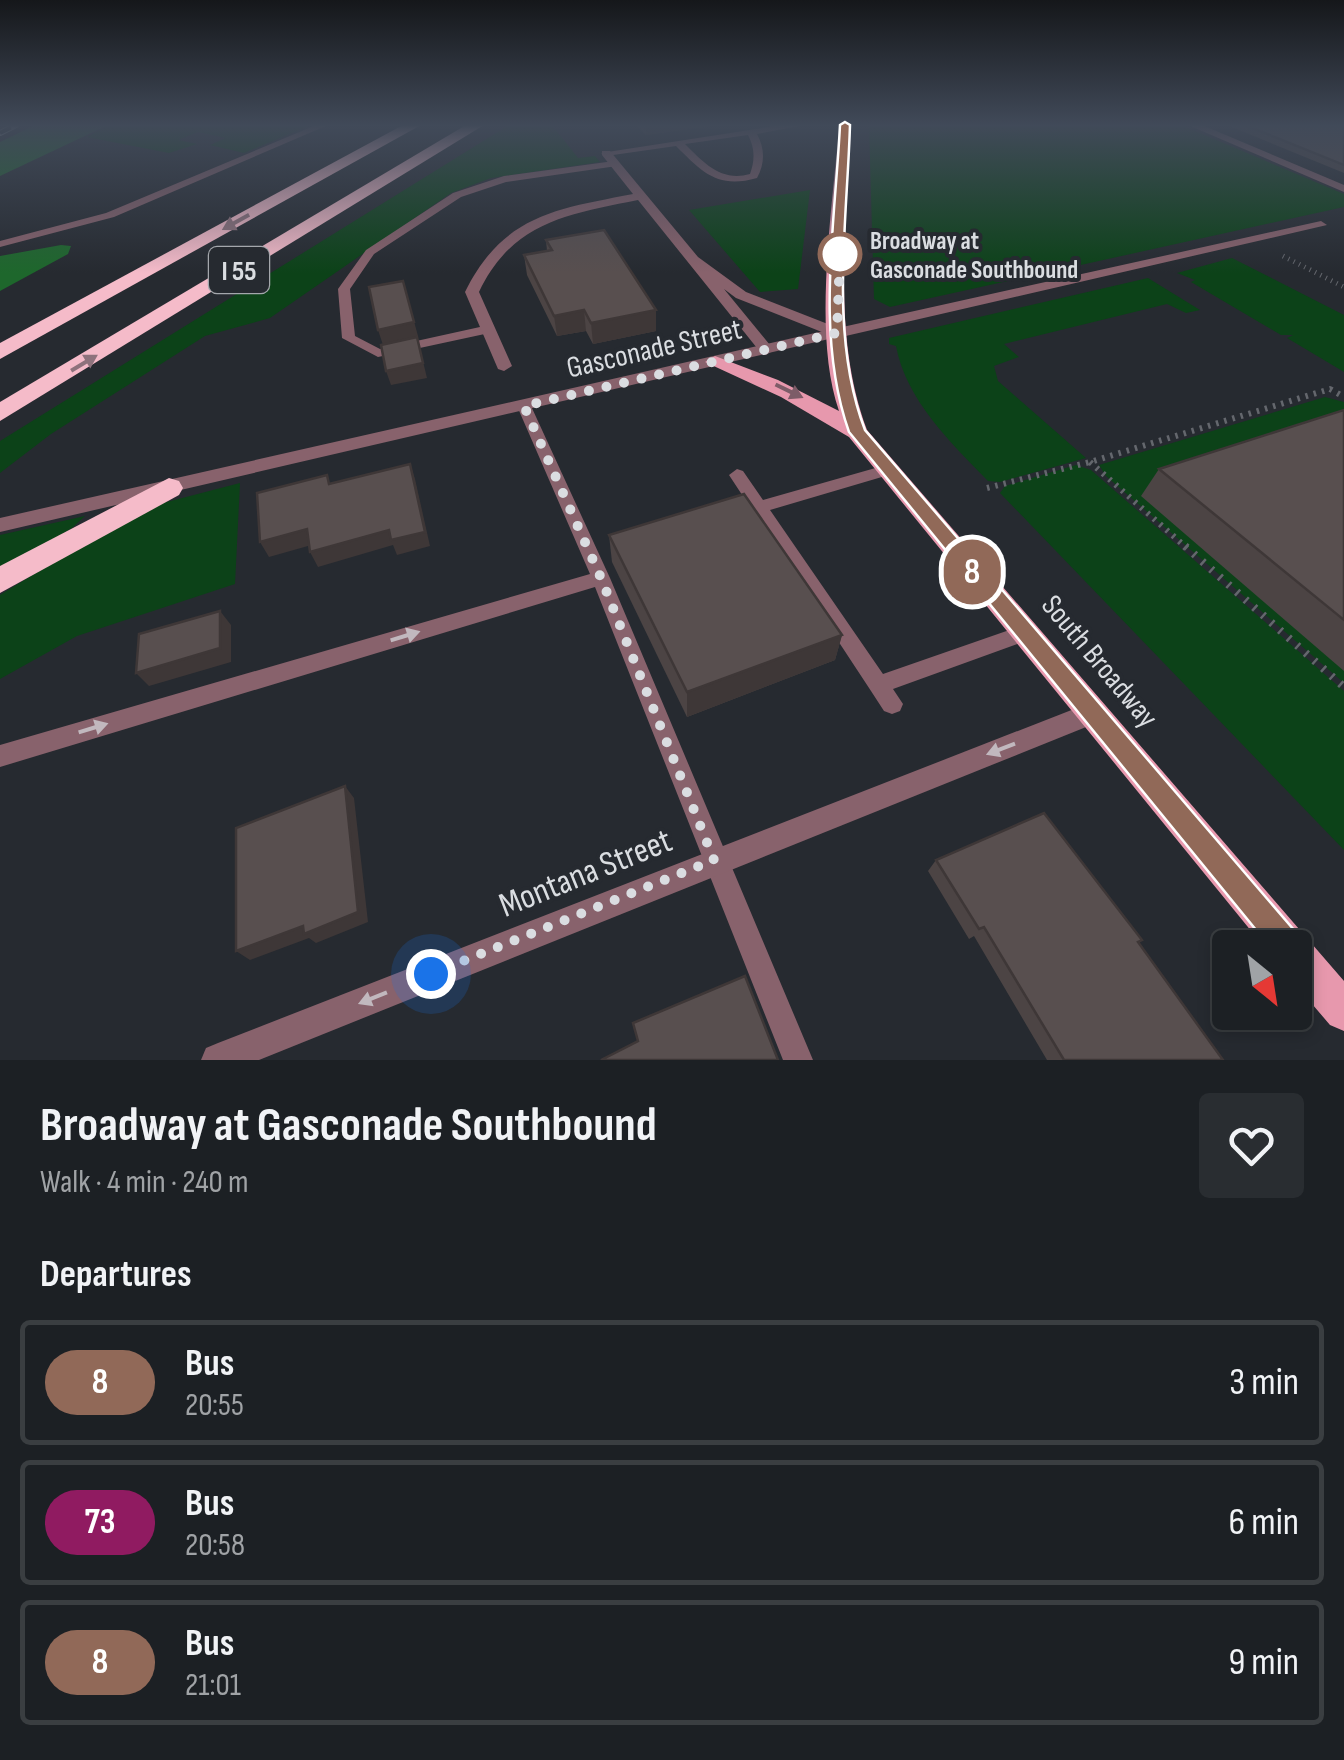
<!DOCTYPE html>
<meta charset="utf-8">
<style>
:root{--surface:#1c2024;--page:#292d31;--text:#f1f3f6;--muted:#a0a3a6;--line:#3a3e41}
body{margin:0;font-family:"Sofia Sans Condensed",sans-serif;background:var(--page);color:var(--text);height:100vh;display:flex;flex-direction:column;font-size:38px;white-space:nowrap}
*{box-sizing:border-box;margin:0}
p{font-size:32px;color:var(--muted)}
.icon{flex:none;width:55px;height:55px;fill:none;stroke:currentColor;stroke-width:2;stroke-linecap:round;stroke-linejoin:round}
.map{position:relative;height:1060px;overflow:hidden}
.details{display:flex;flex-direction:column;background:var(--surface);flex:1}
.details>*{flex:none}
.badge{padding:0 20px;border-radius:32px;font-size:35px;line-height:65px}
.needle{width:65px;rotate:150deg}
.tools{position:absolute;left:1212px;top:930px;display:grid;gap:20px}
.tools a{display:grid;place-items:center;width:100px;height:100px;border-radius:10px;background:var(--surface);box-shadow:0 5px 15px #0003,0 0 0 2px var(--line);font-size:50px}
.you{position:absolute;width:50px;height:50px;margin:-25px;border:8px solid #fff;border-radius:50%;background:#1a73e8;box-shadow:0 0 0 15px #1a73e833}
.map>.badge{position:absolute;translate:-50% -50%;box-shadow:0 0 0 5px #fff}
h2{padding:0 40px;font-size:38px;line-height:90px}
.round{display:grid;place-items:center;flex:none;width:105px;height:105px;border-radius:10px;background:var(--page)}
.summary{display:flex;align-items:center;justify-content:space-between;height:170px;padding:0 40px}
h1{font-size:48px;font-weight:700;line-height:75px}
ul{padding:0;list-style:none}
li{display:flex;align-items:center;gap:30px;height:125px;margin:0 20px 15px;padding:0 20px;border:5px solid var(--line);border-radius:10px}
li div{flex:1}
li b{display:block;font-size:38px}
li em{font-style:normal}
li .badge{min-width:110px;font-weight:700;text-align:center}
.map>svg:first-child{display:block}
.green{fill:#0c4218}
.forest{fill:#1e672c}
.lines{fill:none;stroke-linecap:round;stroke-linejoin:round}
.path-far2{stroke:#64676d;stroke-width:5;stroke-dasharray:1 5;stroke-linecap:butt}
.path-far1{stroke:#64676d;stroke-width:6;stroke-dasharray:2.5 6;stroke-linecap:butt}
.path{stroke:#64676d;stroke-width:8;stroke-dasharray:2.5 9;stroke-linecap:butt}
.service{fill:#88626c;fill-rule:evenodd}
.minor{fill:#88626c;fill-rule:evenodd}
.tertiary{fill:#88626c;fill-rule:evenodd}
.primary{fill:#e798ad;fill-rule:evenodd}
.motorway{fill:#f5bbc9;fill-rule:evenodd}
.rail-casing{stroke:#bfc3c7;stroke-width:6}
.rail{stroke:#262a30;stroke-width:4;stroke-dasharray:12;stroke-linecap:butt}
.wall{fill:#4c4444}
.shaded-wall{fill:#3e3737}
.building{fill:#584f4f;stroke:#3e3737;stroke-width:2.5}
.oneway{fill:#8e727c}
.oneway2{fill:#7d5c68}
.oneway3{fill:#c1b8be}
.line{fill:#916958;stroke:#fff;stroke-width:2.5}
.walk{stroke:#dadde1;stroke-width:10;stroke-dasharray:0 18}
.stop-dot{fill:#fff;stroke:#916958;stroke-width:5}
.labels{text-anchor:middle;stroke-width:8;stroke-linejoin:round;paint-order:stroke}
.far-stop-label{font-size:25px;font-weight:bold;fill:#dadde1;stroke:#262a30;text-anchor:start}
.shield{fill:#262a30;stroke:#a4a7ac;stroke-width:2.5}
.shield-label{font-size:28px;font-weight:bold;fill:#dadde1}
.street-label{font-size:30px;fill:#dadde1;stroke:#262a30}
.near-street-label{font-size:35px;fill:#dadde1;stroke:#262a30}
</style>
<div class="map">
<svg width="1344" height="1060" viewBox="0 0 1344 1060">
<rect width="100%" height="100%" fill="#262a30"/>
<g class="green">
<path d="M108,125H311L244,153L210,145L226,138L198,132L178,140L197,144L169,153L87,137Z"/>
<path d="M509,125H552L578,158L595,156L600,162L491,178L451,193L270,318L205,336L51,434L0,473V441Z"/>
<path d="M869,125H1181L1344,194V207L890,307L874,299Z"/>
<path d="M810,190L798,289L760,292L689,210Z"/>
<path d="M1232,258L1344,315V372L1287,338L1293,335H1281L1191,282L1195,280L1177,273Z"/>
<path d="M1148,278L1200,310L1186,313L1167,304L1004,344L1019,357L994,366L998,381L1086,458L1000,482L988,481C951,443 906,400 896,346L889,344V338Z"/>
<path d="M1325,397L1344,402V683L1106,476L1099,465Z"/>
<path d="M1076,465L1091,470L1344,691V850L1000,493L1005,486Z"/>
<path d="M240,483L235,584L77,636L0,679V595L101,533L163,503Z"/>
<path d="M85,516L72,528L0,572V535Z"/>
</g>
<g class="forest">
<path d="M35,125H108L0,176V142Z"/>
<path d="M61,245L71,246L68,254L0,291V256Z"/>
</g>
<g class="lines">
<path class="path-far2" d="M1283,256L1344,287"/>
<g class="path-far1">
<path d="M1090,462L1188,549"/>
<path d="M987,488L1090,462L1330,389L1344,397"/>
</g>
<path class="path" d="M1185,546L1344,687"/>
<g class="service">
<path d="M316,125H328L114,217L0,247V241L106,213Z"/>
<path d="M781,125H804L757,134C765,149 765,163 757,178C718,189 703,173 676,146L606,156L601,153ZM748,135C755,148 755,160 750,174C721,182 704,163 685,144Z"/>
<path d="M614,161L617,162V166L506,182L461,197L374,254L350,289L355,336L380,349L489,325L494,326V332L378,357L342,338L338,289L366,250L453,193L504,176Z"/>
<path d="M524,401L531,406L610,578L813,1060H783L595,587L0,767V745L590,574L517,406Z"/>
<path d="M886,465L892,466L894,470L892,474L770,510L883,674L1024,625L1031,627L1034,633L1031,639L893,689L903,704L900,711L892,714L884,711L871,691L729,475L737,469L743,471L763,500Z"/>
</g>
<g class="minor">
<path d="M1188,125H1202L1344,185V192Z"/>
<path d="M602,151H610L698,257L746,292L838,328L1321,221L1327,225L837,338L736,298L724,289L774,350L766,355L761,353L638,200C568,214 512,222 479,292L512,366L504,371L498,369L465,292C503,215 556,209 633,194L602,155Z"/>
<path d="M1092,702L1101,705L1104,713L1101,721L259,1060H201L206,1048L218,1043Z"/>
</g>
<path class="tertiary" d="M837,328L845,333L842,336L0,532V518Z"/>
<path class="primary" d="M839,125H851C847,225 831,334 867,430L1344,981V1031L1330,1025L1295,984V948H1265L849,437L781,397L705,362L715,356L778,380L839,411C812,333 833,208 839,125Z"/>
<g class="motorway">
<path d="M403,125H421L0,359V343Z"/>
<path d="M466,125H484L0,421V402Z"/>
<path d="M169,478L179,481L183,488L179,495L0,593V566Z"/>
</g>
<g class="rail-casing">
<path id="rail" d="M0,133L16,125"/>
</g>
<use href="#rail" class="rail"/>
</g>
<g class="wall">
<path d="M636,125H717L646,135Z"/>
<path d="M1227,125H1344V173Z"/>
<path d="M546,240L656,310V331L593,344L586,331L557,336L527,275L524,255L547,251Z"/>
<path d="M1344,410V671L1141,496L1159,469Z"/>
<path d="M609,535L842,635L835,660L687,717L612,562Z"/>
<path d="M936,860L1138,942L1223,1060H1047L974,936L969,939L928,871Z"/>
</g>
<g class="shaded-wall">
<path d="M646,125H717L646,135Z"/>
<path d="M403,281L418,336L383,345L378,330Z"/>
<path d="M584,310L586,331L557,336L554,316Z"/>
<path d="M656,310V331L593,344L591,323Z"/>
<path d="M417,337L427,378L391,385L386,371Z"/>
<path d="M410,464L415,479L430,546L397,555L393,545L318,567L310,552Z"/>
<path d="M307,529L315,544L269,557L260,542Z"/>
<path d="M220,611L231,625V662L149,686L136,673Z"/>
<path d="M842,635L835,660L687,717V692Z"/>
<path d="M345,786L354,798L368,922L316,943L309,938L250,960L236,951Z"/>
</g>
<g class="building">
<path d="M1245,125H1344V165Z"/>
<path d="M604,230L656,310L591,323L584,310L554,316L524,255L552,250L546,240Z"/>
<path d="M403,281L414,322L378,330L369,287Z"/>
<path d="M417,337L423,363L386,371L381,345Z"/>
<path d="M1344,410V620L1159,469Z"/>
<path d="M410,464L425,532L391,540L389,530L310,552L307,529L260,542L257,493L327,475L329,484Z"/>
<path d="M744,494L842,635L687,692L609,535Z"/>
<path d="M220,611V648L136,673L139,634Z"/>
<path d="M345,786L358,912L304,934L303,926L236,951V828Z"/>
<path d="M1044,813L1142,940L1138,942L1223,1060H1064L984,927L979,929L936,860Z"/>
<path d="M745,976L778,1060H601L638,1041L633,1023Z"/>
</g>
<defs><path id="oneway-solid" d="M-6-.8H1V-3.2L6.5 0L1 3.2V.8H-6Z" transform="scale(2.5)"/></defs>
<g class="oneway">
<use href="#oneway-solid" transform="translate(236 222) rotate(151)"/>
<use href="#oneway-solid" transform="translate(84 363) rotate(-31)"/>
</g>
<use class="oneway2" href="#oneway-solid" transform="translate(789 391) rotate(26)"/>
<g class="oneway3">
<use href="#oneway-solid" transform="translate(405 636) rotate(-17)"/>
<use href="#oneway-solid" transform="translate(93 728) rotate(-17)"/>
<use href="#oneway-solid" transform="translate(1001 749) rotate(159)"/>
<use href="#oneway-solid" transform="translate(373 998) rotate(158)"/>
</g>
<linearGradient id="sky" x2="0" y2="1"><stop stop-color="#15171a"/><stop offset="0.46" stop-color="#414a59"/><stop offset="1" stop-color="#414a59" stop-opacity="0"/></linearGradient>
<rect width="1344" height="273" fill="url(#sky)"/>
<path class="line" d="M845,122L850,125C847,225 829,336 865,430L1300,937L1305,948L1300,958L1290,962L1279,958L849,432C815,336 835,225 840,125Z"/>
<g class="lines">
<path class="walk" d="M431,974L714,860L601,578L524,406L837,333L840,254"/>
</g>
<circle class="stop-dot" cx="840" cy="254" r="20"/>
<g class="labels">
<g class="far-stop-label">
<text x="870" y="249">Broadway at<tspan x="870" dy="29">Gasconade Southbound</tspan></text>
</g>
<rect class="shield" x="209" y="247" width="60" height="46" rx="8"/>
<g class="shield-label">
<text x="239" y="280">I 55</text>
</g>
<g class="street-label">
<text transform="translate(654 348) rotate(-13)" y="10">Gasconade Street</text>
<text transform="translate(1100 661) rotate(50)" y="10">South Broadway</text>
</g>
<g class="near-street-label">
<text transform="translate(585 872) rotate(-22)" y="12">Montana Street</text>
</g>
</g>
</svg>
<div class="tools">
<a><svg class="needle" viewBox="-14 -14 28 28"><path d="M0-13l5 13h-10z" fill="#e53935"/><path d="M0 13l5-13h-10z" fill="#a0a3a6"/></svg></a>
</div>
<div class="you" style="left:431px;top:974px"></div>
<b class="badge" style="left:972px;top:572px;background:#916958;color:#fff">8</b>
</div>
<section class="details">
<div class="summary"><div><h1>Broadway at Gasconade Southbound</h1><p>Walk · 4 min · 240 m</p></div><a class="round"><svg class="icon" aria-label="heart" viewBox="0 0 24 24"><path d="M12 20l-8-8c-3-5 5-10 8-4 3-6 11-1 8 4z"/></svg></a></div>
<h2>Departures</h2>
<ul>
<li><span class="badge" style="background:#916958;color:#fff">8</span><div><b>Bus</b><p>20:55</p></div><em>3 min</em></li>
<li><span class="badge" style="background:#901b61;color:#fff">73</span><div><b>Bus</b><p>20:58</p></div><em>6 min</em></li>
<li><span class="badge" style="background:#916958;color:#fff">8</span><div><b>Bus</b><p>21:01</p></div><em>9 min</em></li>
</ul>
</section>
